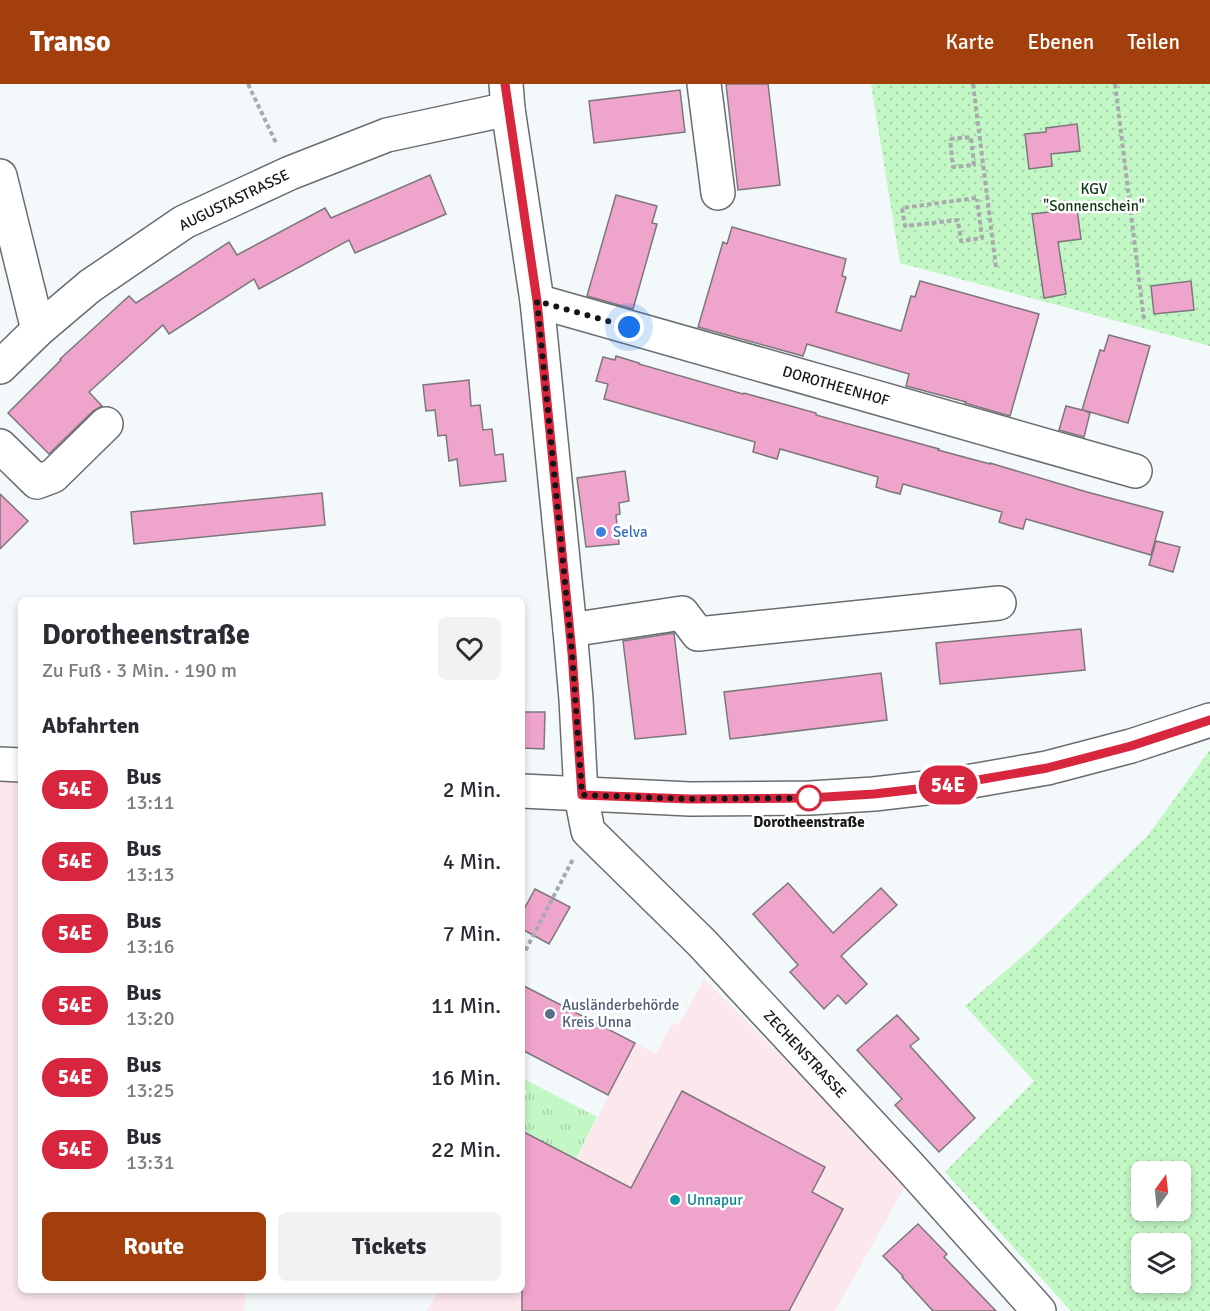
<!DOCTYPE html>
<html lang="de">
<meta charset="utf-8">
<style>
:root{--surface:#fff;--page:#f2f2f3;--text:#2b2b33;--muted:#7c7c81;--accent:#a33f0c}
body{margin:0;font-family:Signika,sans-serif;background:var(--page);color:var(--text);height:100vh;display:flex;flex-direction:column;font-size:22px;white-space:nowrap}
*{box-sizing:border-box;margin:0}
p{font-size:20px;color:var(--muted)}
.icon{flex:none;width:33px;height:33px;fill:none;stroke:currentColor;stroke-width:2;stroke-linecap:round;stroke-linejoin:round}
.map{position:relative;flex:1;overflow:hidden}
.sheet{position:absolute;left:18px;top:513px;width:507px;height:696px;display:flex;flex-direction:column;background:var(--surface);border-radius:9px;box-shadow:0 3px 9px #0003}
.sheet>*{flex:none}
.badge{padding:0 12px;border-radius:20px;font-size:21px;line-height:39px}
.needle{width:39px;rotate:15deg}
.tools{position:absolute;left:1131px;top:1077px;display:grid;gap:12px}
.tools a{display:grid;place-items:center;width:60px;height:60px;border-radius:9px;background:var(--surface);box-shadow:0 3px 9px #0003;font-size:30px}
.you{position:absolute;width:30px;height:30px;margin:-15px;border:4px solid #fff;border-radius:50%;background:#1a73e8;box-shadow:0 0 0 9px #1a73e833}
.map>.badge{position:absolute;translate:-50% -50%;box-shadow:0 0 0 3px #fff}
h2{padding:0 24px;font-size:22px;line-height:54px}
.round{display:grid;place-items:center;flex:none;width:63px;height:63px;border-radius:9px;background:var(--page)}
.overview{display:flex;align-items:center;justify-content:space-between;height:102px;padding:0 24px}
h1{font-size:28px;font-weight:700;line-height:45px}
.action{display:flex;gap:12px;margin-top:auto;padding:12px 24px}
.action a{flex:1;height:69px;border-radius:9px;background:var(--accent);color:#fff;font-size:24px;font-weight:700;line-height:69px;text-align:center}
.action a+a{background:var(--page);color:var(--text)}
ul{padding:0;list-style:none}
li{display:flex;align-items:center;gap:18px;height:72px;padding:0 24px}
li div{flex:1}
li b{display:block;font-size:22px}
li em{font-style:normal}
li .badge{min-width:66px;font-weight:700;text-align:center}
header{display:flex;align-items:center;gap:36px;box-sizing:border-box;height:84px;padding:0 30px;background:var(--accent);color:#fff}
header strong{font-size:28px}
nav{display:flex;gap:33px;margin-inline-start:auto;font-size:21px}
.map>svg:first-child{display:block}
.commercial{fill:#fce7ec}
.grass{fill:url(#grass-tufts)}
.garden{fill:url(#garden-dots);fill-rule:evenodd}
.building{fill:#efa4cc;stroke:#7c777a;stroke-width:1.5}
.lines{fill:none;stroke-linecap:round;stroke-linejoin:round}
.minor-casing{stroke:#696d70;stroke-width:36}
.path{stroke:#a7abad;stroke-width:4;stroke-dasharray:4.5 3;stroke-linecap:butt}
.minor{stroke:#fff;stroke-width:33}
.line-casing{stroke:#fff;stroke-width:14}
.line{stroke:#d7263d;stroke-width:9}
.walk{stroke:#141617;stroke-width:6;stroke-dasharray:0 10.8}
.shop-dot{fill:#3f7fe0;stroke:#fff;stroke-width:2}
.stop-dot{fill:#fff;stroke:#d7263d;stroke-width:3}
.service-dot{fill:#5c6f8a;stroke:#fff;stroke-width:2}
.culture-dot{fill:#0f9aa8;stroke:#fff;stroke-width:2}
.labels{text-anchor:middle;stroke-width:5;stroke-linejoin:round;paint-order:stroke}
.park-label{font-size:15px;fill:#0e3913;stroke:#fff}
.street-label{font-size:15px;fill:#141617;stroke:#fff}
.shop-label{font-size:15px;fill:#366cbe;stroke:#fff;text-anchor:start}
.stop-label{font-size:15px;font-weight:bold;fill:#141617;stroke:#fff}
.service-label{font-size:15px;fill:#4e5e75;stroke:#fff;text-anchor:start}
.culture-label{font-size:15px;fill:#0d838f;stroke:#fff;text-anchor:start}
</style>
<header>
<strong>Transo</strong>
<nav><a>Karte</a><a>Ebenen</a><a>Teilen</a></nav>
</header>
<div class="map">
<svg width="1210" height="1227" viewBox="0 0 1210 1227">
<defs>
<pattern id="grass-tufts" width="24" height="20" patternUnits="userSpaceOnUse" patternTransform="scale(1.5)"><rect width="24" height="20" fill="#c3f7c5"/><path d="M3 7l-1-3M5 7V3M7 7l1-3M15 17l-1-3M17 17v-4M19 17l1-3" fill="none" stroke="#a7d3a8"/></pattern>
<pattern id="garden-dots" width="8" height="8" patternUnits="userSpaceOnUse" patternTransform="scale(1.5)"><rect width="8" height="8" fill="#c3f7c5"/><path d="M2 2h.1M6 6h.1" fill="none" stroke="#a7d3a8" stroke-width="1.8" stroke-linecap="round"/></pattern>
</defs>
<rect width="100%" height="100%" fill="#f3f8fb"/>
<g class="commercial">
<path d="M0,680L21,681V1206H246L244,1227H0Z"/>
<path d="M704,895L908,1097L835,1227H427L438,1206H522V1047L577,1075L635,959L656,970L671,942L681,938Z"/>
</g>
<path class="grass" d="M522,994L597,1033L576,1075L522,1047V1018L527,1007L522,1005Z"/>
<g class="garden">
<path d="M871,0H1210V262L900,179Z"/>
<path d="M1210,666V1227H1071L945,1088L1034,997L965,922L1031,865L1148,751ZM1142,1088H1180V1126H1142ZM1142,1160H1180V1198H1142Z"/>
</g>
<g class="building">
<path d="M726,0H768L780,101L738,106Z"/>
<path d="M680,6L685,48L594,59L589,17Z"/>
<path d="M1077,40L1080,67L1051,70L1052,82L1029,85L1025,50L1046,48V44Z"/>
<path d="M430,91L446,130L355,169L349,156L259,205L254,195L169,250L163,241L89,308L102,322L93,327L49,370L8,329L61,276L60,275L129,212L136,219L229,158L237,171L325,124L331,134Z"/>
<path d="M616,111L657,122L652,139L657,140L633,225L587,212Z"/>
<path d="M1077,125L1081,155L1058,158L1066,210L1044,214L1032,130Z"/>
<path d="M732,143L846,175L842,192L846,193L836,228L901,247L911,212L915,213L920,197L1039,230L1010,332L965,319L966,318L906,302L909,290L807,260L803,272L698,243L723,158L727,160Z"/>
<path d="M1191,197L1194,226L1154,230L1151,202Z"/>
<path d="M1109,251L1150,262L1128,339L1083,326L1090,329L1084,353L1059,346L1066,322L1082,326L1100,266L1104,267Z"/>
<path d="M616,272L639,279V280L743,310L744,309L769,316L816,329V331L939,365L938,366L990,380V379L1087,408L1163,428L1151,471L1026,435L1023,445L1011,442L999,438L1002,428L903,400L900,410L888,407L876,403L878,393L780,365L777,375L753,368L755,358L604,315L608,300L596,297L603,273L615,276Z"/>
<path d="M469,296L471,322L480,321L483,346L492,345L495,371L503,370L506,397L460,402L457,375L449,377L446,351L438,352L435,326L426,327L423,301Z"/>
<path d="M625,387L629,417L619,419L620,430L616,431L619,460L586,463L577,394Z"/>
<path d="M322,409L325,441L134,460L131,428Z"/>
<path d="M0,410L28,437L0,465Z"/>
<path d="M1156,457L1180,463L1173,488L1149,481Z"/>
<path d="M1081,545L1085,586L940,600L936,559Z"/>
<path d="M674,549L686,650L635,655L623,557Z"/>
<path d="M881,589L887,636L730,655L724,608Z"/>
<path d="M522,628H545L544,665L522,664Z"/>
<path d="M788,799L833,849L881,804L897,821L841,872L867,900L846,920L838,911L824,925L790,888L798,881L753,830Z"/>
<path d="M535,805L570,823L549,860L522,845V829Z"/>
<path d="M522,901L635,959L608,1011L522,966Z"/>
<path d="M897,931L919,955L910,962L975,1034L939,1068L895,1021L902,1015L857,966Z"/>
<path d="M682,1007L825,1083L812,1108L843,1125L789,1227H522V1047L631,1104Z"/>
<path d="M918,1140L947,1170L944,1173L996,1227H933L902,1193L903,1192L883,1172Z"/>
</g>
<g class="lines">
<g class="minor-casing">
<g id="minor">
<path d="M506,0L508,25L537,217L570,546L576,615L581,711L588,747L702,859L911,1084L1039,1227"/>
<path d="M704,0L718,109"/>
<path d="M0,92L38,246"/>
<path d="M537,217L1135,387"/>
<path d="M0,283L38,246L90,202L184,138L290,89L387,51L508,25"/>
<path d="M0,362L37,398L53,392L106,340"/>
<path d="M570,546L682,529L698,550L999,519"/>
<path d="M0,680L21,681"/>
<path d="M522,707L690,715L810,714L874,710L943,702L1047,684L1131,662L1210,636"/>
</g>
</g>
<g class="path">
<path d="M248,0L277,61"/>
<path d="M973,0L996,183"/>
<path d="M1115,0L1144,236"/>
<path d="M950,55L971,53L974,81L953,83L950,55"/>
<path d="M976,114L902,124L905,142L958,136L961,157L982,154L977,115"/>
<path d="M522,873L573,775"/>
</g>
<use href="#minor" class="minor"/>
</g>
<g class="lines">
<g class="line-casing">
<path id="line" d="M505,0L537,217L572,569L582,711L690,715L810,714L874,710L943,702L1047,684L1131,662L1210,636"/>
</g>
<use href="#line" class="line"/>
<path class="walk" d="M629,243L537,217L572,569L582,711L690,715L810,714H809"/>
</g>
<circle class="shop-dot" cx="601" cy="448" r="6"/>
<circle class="stop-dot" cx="809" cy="714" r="12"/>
<circle class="service-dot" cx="550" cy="930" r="6"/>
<circle class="culture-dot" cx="675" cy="1116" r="6"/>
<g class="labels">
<g class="park-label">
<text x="1094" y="110">KGV<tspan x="1094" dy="17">"Sonnenschein"</tspan></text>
</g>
<g class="street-label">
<text transform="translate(234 116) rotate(-26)" y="5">AUGUSTASTRASSE</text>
<text transform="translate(836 302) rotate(16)" y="5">DOROTHEENHOF</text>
<text transform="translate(805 970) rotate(47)" y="5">ZECHENSTRASSE</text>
</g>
<g class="shop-label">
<text x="613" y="453">Selva</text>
</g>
<g class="stop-label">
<text x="809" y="743">Dorotheenstraße</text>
</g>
<g class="service-label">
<text x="562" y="926">Ausländerbehörde<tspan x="562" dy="17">Kreis Unna</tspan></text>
</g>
<g class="culture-label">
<text x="687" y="1121">Unnapur</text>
</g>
</g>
</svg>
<div class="tools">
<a><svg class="needle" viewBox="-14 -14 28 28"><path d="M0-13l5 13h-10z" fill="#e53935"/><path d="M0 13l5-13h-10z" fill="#7c7c81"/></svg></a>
<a><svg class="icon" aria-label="layers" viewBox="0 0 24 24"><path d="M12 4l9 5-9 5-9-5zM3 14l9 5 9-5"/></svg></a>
</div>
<div class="you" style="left:629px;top:243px"></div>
<b class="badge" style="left:948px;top:701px;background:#d7263d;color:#fff">54E</b>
<section class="sheet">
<div class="overview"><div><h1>Dorotheenstraße</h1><p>Zu Fuß · 3 Min. · 190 m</p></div><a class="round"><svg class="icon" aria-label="heart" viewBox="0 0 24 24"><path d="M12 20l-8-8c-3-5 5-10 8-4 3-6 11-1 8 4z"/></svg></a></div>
<h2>Abfahrten</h2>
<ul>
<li><span class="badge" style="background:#d7263d;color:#fff">54E</span><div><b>Bus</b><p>13:11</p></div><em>2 Min.</em></li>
<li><span class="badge" style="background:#d7263d;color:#fff">54E</span><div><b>Bus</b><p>13:13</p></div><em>4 Min.</em></li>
<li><span class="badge" style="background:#d7263d;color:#fff">54E</span><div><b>Bus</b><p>13:16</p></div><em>7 Min.</em></li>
<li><span class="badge" style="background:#d7263d;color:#fff">54E</span><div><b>Bus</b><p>13:20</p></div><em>11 Min.</em></li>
<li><span class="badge" style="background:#d7263d;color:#fff">54E</span><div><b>Bus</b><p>13:25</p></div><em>16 Min.</em></li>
<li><span class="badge" style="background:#d7263d;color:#fff">54E</span><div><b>Bus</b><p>13:31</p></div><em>22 Min.</em></li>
</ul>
<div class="action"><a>Route</a><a>Tickets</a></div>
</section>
</div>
